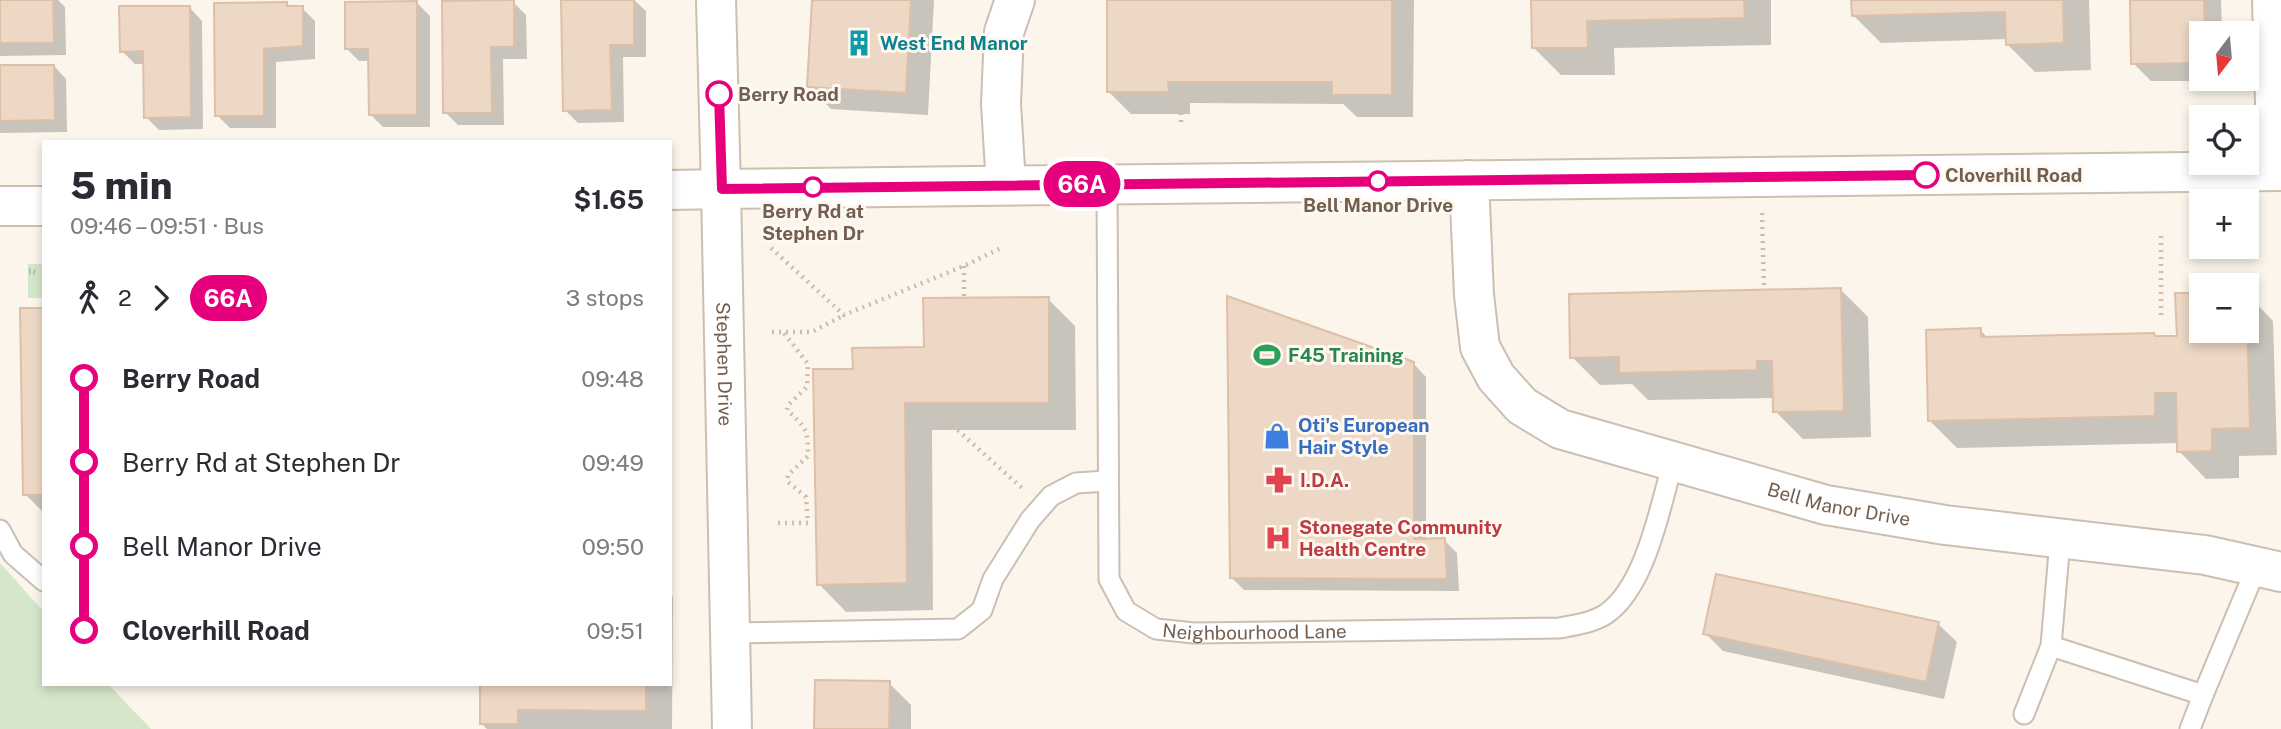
<!DOCTYPE html>
<meta charset="utf-8">
<style>
:root{--surface:#fff;--page:#f7f7f7;--text:#2b2b33;--muted:#7c7c81}
body{margin:0;font-family:"Public Sans",sans-serif;background:var(--page);color:var(--text);height:100vh;display:flex;flex-direction:column;font-size:26px;white-space:nowrap}
*{box-sizing:border-box;margin:0}
p{font-size:23px;color:var(--muted)}
.icon{flex:none;width:38px;height:38px;fill:none;stroke:currentColor;stroke-width:2;stroke-linecap:round;stroke-linejoin:round}
.map{position:relative;flex:1;overflow:hidden}
.side{position:absolute;left:42px;top:140px;width:630px;height:546px;display:flex;flex-direction:column;background:var(--surface);border-radius:0px;box-shadow:0 4px 10px #0003}
.side>*{flex:none}
.badge{padding:0 14px;border-radius:23px;font-size:24px;line-height:46px}
.needle{width:46px;rotate:196deg}
.buttons{position:absolute;left:2189px;top:21px;display:grid;gap:14px}
.buttons a{display:grid;place-items:center;width:70px;height:70px;border-radius:0px;background:var(--surface);box-shadow:0 4px 10px #0003;font-size:35px}
.map>.badge{position:absolute;translate:-50% -50%;box-shadow:0 0 0 4px #fff}
.legs{display:flex;align-items:center;gap:10px;height:77px;padding:0 28px;font-size:23px}
.legs p{margin-inline-start:auto}
.summary{display:flex;align-items:center;justify-content:space-between;height:119px;padding:0 28px}
h1{font-size:38px;font-weight:800;line-height:52px}
ul{padding:0 28px;list-style:none}
li{display:flex;align-items:center;gap:24px;height:84px;font-size:26px}
li i{display:grid;place-items:center;width:10px;height:100%;margin:0 9px;background:currentColor}
li i::after{content:'';width:18px;height:18px;margin:-9px;border:5px solid;border-radius:50%;background:var(--surface)}
li p{margin-inline-start:auto}
li:first-child i{background:linear-gradient(#0000 50%,currentColor 0)}
li:last-child i{background:linear-gradient(currentColor 50%,#0000 0)}
.map>svg:first-child{display:block}
.grass{fill:url(#grass-tufts)}
.park{fill:#d5e7ca}
.shadow{fill:#0003}
.building{fill:#edd7c5;stroke:#debfa7;stroke-width:2}
.lines{fill:none;stroke-linecap:round;stroke-linejoin:round}
.lane-casing{stroke:#ccbeb2;stroke-width:23}
.street-casing{stroke:#ccbeb2;stroke-width:42}
.secondary-casing{stroke:#cebfaf;stroke-width:42}
.path{stroke:#d2bba8;stroke-width:4.5;stroke-dasharray:2 5;stroke-linecap:butt}
.lane{stroke:#fff;stroke-width:19}
.street{stroke:#fff;stroke-width:38}
.secondary{stroke:#fff;stroke-width:38}
.line-1-casing{stroke:#fff;stroke-width:16}
.line-1{stroke:#e6007e;stroke-width:10}
.stop-1-dot{fill:#fff;stroke:#e6007e;stroke-width:3.5}
.labels{text-anchor:middle;stroke-width:6;stroke-linejoin:round;paint-order:stroke}
.culture-label{font-size:19px;font-weight:bold;fill:#0d838f;stroke:#fdf9f1;text-anchor:start}
.stop-label{font-size:19px;font-weight:bold;fill:#735e50;stroke:#fdf9f1;text-anchor:start}
.leisure-label{font-size:19px;font-weight:bold;fill:#27864d;stroke:#fdf9f1;text-anchor:start}
.street-label{font-size:19px;fill:#735e50;stroke:#fdf9f1}
.shop-label{font-size:19px;font-weight:bold;fill:#366cbe;stroke:#fdf9f1;text-anchor:start}
.health-label{font-size:19px;font-weight:bold;fill:#be3a42;stroke:#fdf9f1;text-anchor:start}
</style>
<div class="map">
<svg width="2281" height="729" viewBox="0 0 2281 729">
<defs>
<pattern id="grass-tufts" width="24" height="20" patternUnits="userSpaceOnUse" patternTransform="scale(1.75)"><rect width="24" height="20" fill="#d5e7ca"/><path d="M3 7l-1-3M5 7V3M7 7l1-3M15 17l-1-3M17 17v-4M19 17l1-3" fill="none" stroke="#b1bea6"/></pattern>
</defs>
<rect width="100%" height="100%" fill="#fbf5eb"/>
<rect class="grass" x="28" y="264" width="16" height="34"/>
<path class="park" d="M0,563L44,612V684H108L151,729H0Z"/>
<g class="shadow">
<path d="M0,0H58L65,7L66,55L0,56Z"/>
<path d="M563,0H634L646,11V57H623L624,122L578,123L565,110Z"/>
<path d="M813,0H934L928,115L831,109L808,86Z"/>
<path d="M1108,0H1414L1413,117H1357L1343,104L1190,103V114H1131L1108,91Z"/>
<path d="M1533,0H1771V45L1614,48L1615,75H1561L1534,48Z"/>
<path d="M1853,0H2089L2091,70L2035,72L2007,44V39L1881,43L1853,15Z"/>
<path d="M2132,0H2221L2222,33H2202V79H2223V81H2151L2133,63Z"/>
<path d="M513,2L526,15L527,59H503L504,125H458L445,112Z"/>
<path d="M417,3L430,16V127H383L370,114V61H359L346,48Z"/>
<path d="M286,4L290,8H302L315,21V59L276,62V128H230L217,115Z"/>
<path d="M190,8L202,21L203,129L159,130L146,117L145,64H135L122,51Z"/>
<path d="M54,66L66,79L67,132L0,133V67Z"/>
<path d="M1841,290L1868,317L1871,437L1803,439L1775,411V398L1648,400L1632,384L1600,385L1572,357Z"/>
<path d="M2247,294L2273,321L2277,455L2239,456V478L2206,479L2179,451V443L1957,448L1930,421L1980,330L1989,339L2178,337L2202,331H2247Z"/>
<path d="M1048,299L1075,326L1076,430H932L933,610L846,612L819,584L925,348Z"/>
<path d="M44,310V513L25,494Z"/>
<path d="M1413,363L1426,377V540H1444L1457,553L1459,591L1244,590L1231,577Z"/>
<path d="M670,594L673,597L672,729H487L481,723L482,684H670Z"/>
<path d="M1938,624L1957,642L1944,699L1723,651L1705,633Z"/>
<path d="M889,683L911,705V729H816Z"/>
</g>
<g class="building">
<path d="M0,0H53L54,43H0Z"/>
<path d="M514,0V47H491L492,113H443L442,1Z"/>
<path d="M561,0H634V45H610L612,110L563,111Z"/>
<path d="M812,0H911L906,93L807,87Z"/>
<path d="M1107,0H1392V95H1332V82H1168L1169,92H1107Z"/>
<path d="M1531,0H1744L1745,18L1587,21L1588,48H1532Z"/>
<path d="M1851,0H2063L2064,43L2006,45L2005,12L1852,16Z"/>
<path d="M2130,0H2204L2205,33H2202V63L2131,64Z"/>
<path d="M417,1V115H369L368,49H345V2Z"/>
<path d="M287,2V6H303V46L264,49V116H215L214,3Z"/>
<path d="M119,6H190L191,117L144,118L143,51L120,52Z"/>
<path d="M0,65H54L55,120L0,121Z"/>
<path d="M1841,288L1844,411L1773,412L1772,361H1757V370L1619,373V357L1570,358L1569,294Z"/>
<path d="M2175,293H2202V331H2247V313L2250,428L2212,429V451L2177,452L2176,393H2155V416L1928,421L1926,330L1981,328V337L2154,333L2155,336H2177Z"/>
<path d="M1227,296L1414,362V539L1445,538L1447,579L1230,578Z"/>
<path d="M1049,297V403H905L907,583L817,585L813,369H853L852,348L924,347L923,298Z"/>
<path d="M20,308H44V495H23Z"/>
<path d="M1716,574L1939,622L1926,682L1703,634Z"/>
<path d="M815,680L890,681L889,729H814Z"/>
<path d="M480,684H646V711L518,710V724H480Z"/>
</g>
<g class="lines">
<g class="lane-casing">
<g id="lane">
<path id="s1" d="M1107,184L1109,579L1126,611L1156,629L1194,633L1559,628C1575,625 1592,623 1606,614C1646,586 1660,507 1673,462"/>
<path d="M0,530L13,554L44,581"/>
<path d="M730,633L958,629L982,610L993,579L1030,520L1051,496L1076,483L1107,481"/>
<path d="M2051,646L2060,540"/>
<path d="M2024,714L2051,646L2203,695L2257,566"/>
<path d="M2190,729L2203,695"/>
</g>
</g>
<g class="street-casing">
<g id="street">
<path d="M2272,0L2277,171"/>
<path id="s2" d="M1469,180L1474,295L1480,347L1496,377L1522,406L1560,429L1826,505L1945,525L2205,555L2281,572"/>
<path d="M1006,185L1001,104L1004,32L1015,0"/>
<path id="s3" d="M670,190L721,189L732,729"/>
<path d="M0,206H44"/>
</g>
</g>
<g class="secondary-casing">
<path id="secondary" d="M716,0L721,189L2281,171"/>
</g>
<g class="path">
<path d="M1181,92V125"/>
<path d="M1762,213L1764,289"/>
<path d="M771,248L844,315L964,266L1003,247"/>
<path d="M964,266V298"/>
<path d="M2161,315V233"/>
<path d="M772,332H812L844,315"/>
<path d="M942,416L1023,489"/>
<path d="M778,523H808L806,497L787,481L788,475L808,456C808,431 807,428 787,410L788,405L807,387L808,364L784,333"/>
</g>
<use href="#lane" class="lane"/>
<use href="#street" class="street"/>
<use href="#secondary" class="secondary"/>
</g>
<g class="lines">
<g class="line-1-casing">
<path id="line-1" d="M719,94L722,189L1926,175"/>
</g>
<use href="#line-1" class="line-1"/>
</g>
<defs>
<g id="building-bare" transform="scale(2.1)"><path d="M-4-6H4V6H1V3H-1V6H-4ZM-2.5-4.3h1.7v1.8h-1.7ZM.8-4.3h1.7v1.8H.8ZM-2.5-1h1.7V.8h-1.7ZM.8-1h1.7V.8H.8Z" fill="#0f9aa8" stroke="#fdf9f1" stroke-width="2.5" paint-order="stroke"/></g>
<g id="stadium-bare" transform="scale(2.1)"><path d="M0-5a6.5 5 0 1 0 0 10a6.5 5 0 1 0 0-10ZM-3.5-1.8h7v3.6h-7Z" fill="#2e9e5b" stroke="#fdf9f1" stroke-width="2.5" paint-order="stroke"/></g>
<g id="shop-bare" transform="scale(2.1)"><path d="M-5-2.5h2.3a2.7 3.5 0 0 1 5.4 0H5L5.5 6h-11ZM-1.5-2.5h3a1.5 2.3 0 0 0-3 0Z" fill="#3f7fe0" stroke="#fdf9f1" stroke-width="2.5" paint-order="stroke"/></g>
<g id="pharmacy-bare" transform="scale(2.1)"><path d="M-2-6h4v4h4v4h-4v4h-4v-4h-4v-4h4Z" fill="#e0444e" stroke="#fdf9f1" stroke-width="2.5" paint-order="stroke"/></g>
<g id="hospital-bare" transform="scale(2.1)"><path d="M-5-5h3v3.5h4V-5h3V5h-3V1.5h-4V5h-3Z" fill="#e0444e" stroke="#fdf9f1" stroke-width="2.5" paint-order="stroke"/></g>
</defs>
<g fill-rule="evenodd">
<use href="#building-bare" x="859" y="43"/>
<use href="#stadium-bare" x="1267" y="355"/>
<use href="#shop-bare" x="1277" y="436"/>
<use href="#pharmacy-bare" x="1279" y="480"/>
<use href="#hospital-bare" x="1278" y="538"/>
</g>
<g class="stop-1-dot">
<circle cx="719" cy="94" r="12"/>
<circle cx="1926" cy="175" r="12"/>
<circle cx="1378" cy="181" r="9"/>
<circle cx="813" cy="187" r="9"/>
</g>
<g class="labels">
<g class="culture-label">
<text x="880" y="50">West End Manor</text>
</g>
<g class="stop-label">
<text x="738" y="101">Berry Road</text>
<text x="1945" y="182">Cloverhill Road</text>
<text x="1378" y="212" text-anchor="middle">Bell Manor Drive</text>
<text x="813" y="218" text-anchor="middle">Berry Rd at<tspan x="813" dy="22">Stephen Dr</tspan></text>
</g>
<g class="leisure-label">
<text x="1288" y="362">F45 Training</text>
</g>
<g class="street-label">
<text dy="7" stroke="none"><textPath href="#s3" startOffset="226">Stephen Drive</textPath></text>
<text dy="7" stroke="none"><textPath href="#s2" startOffset="574">Bell Manor Drive</textPath></text>
<text dy="7" stroke="none"><textPath href="#s1" startOffset="565">Neighbourhood Lane</textPath></text>
</g>
<g class="shop-label">
<text x="1298" y="432">Oti's European<tspan x="1298" dy="22">Hair Style</tspan></text>
</g>
<g class="health-label">
<text x="1300" y="487">I.D.A.</text>
<text x="1299" y="534">Stonegate Community<tspan x="1299" dy="22">Health Centre</tspan></text>
</g>
</g>
</svg>
<div class="buttons">
<a><svg class="needle" viewBox="-14 -14 28 28"><path d="M0-13l5 13h-10z" fill="#e53935"/><path d="M0 13l5-13h-10z" fill="#7c7c81"/></svg></a>
<a><svg class="icon" aria-label="locate" viewBox="0 0 24 24"><circle cx="12" cy="12" r="6"/><path d="M12 2v4M12 18v4M2 12h4M18 12h4"/></svg></a>
<a>+</a>
<a>−</a>
</div>
<b class="badge" style="left:1082px;top:184px;background:#e6007e;color:#fff">66A</b>
<section class="side">
<div class="summary"><div><h1>5 min</h1><p>09:46 – 09:51 · Bus</p></div><b>$1.65</b></div>
<div class="legs"><svg class="icon" aria-label="walk" viewBox="0 0 24 24"><circle cx="13" cy="4" r="2"/><path d="M13 8l-2 6 4 7M11 14l-3 7M7 12l3-4h3l4 4"/></svg>2<svg class="icon" aria-label="forward" viewBox="0 0 24 24"><path d="M9 5l7 7-7 7"/></svg><b class="badge" style="background:#e6007e;color:#fff">66A</b><p>3 stops</p></div>
<ul>
<li><i style="color:#e6007e"></i><b>Berry Road</b><p>09:48</p></li>
<li><i style="color:#e6007e"></i><span>Berry Rd at Stephen Dr</span><p>09:49</p></li>
<li><i style="color:#e6007e"></i><span>Bell Manor Drive</span><p>09:50</p></li>
<li><i style="color:#e6007e"></i><b>Cloverhill Road</b><p>09:51</p></li>
</ul>
</section>
</div>
